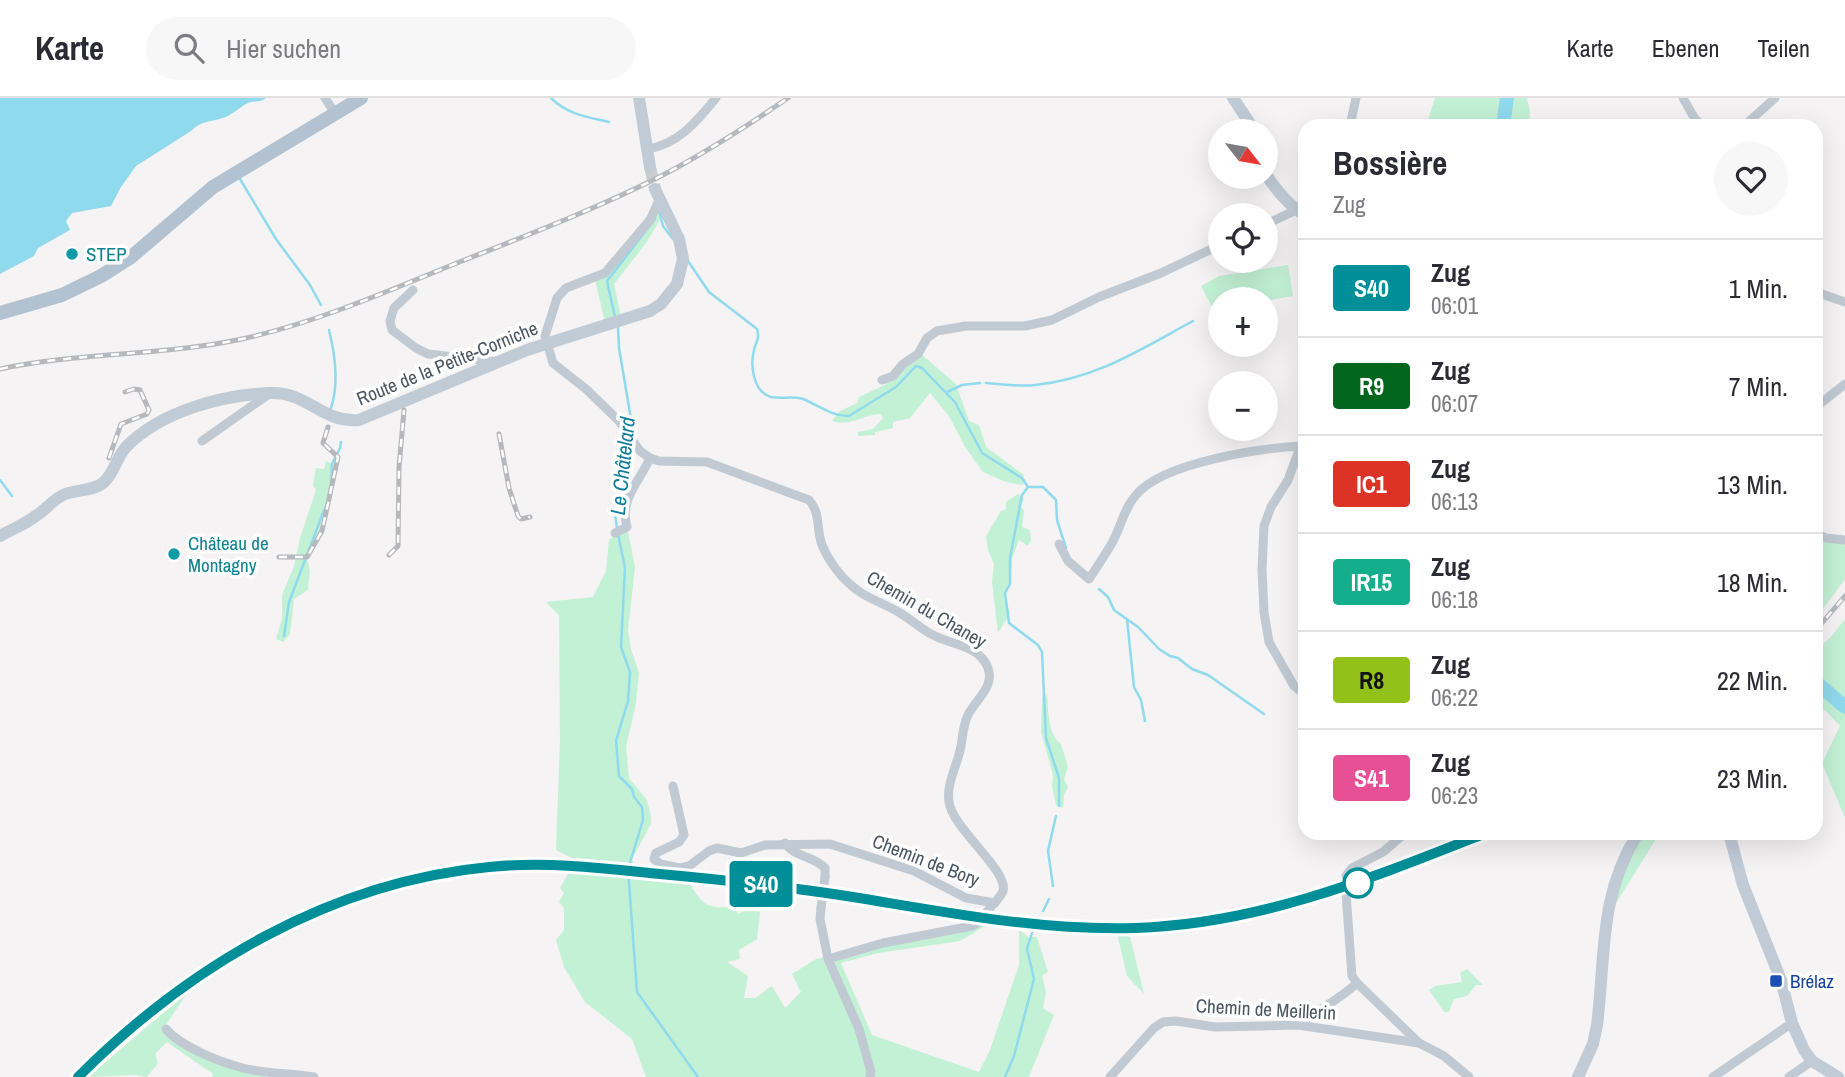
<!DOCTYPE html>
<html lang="de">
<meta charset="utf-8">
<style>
:root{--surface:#fff;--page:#f7f7f7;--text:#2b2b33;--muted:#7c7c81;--line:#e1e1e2}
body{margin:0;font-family:"Archivo Narrow",sans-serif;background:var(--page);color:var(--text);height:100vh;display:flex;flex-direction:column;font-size:26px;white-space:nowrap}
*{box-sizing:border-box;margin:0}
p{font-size:23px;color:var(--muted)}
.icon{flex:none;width:38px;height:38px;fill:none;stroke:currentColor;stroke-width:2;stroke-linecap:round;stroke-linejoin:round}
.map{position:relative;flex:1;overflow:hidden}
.details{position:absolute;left:1298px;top:21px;width:525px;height:721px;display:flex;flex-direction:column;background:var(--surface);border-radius:21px;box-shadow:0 7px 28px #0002}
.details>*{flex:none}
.badge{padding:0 14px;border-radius:5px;font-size:24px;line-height:46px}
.needle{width:46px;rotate:121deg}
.buttons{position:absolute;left:1208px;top:21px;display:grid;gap:14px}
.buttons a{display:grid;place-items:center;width:70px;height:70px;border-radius:50%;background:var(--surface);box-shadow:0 7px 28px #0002;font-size:35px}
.map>.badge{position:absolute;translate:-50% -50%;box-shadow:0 0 0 4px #fff}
.round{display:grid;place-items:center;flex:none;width:74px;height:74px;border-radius:37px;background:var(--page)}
.headline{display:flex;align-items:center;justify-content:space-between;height:119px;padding:0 35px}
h1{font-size:33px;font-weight:800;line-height:52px}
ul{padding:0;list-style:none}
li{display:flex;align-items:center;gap:21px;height:98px;padding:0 35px;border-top:2px solid var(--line)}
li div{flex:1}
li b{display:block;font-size:26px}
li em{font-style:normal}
li .badge{min-width:77px;font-weight:700;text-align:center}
header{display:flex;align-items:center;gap:42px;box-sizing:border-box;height:98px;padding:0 35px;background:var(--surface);border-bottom:2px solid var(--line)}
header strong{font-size:33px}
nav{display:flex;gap:38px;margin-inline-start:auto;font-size:24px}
.search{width:490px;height:63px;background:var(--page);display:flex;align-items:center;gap:18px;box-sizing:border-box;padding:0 24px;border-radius:38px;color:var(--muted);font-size:26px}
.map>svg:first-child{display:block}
.green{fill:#c3f1d5}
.water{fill:#90daee}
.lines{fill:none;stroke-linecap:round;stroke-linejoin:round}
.stream{stroke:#90daee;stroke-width:2.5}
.river{stroke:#90daee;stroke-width:14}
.secondary-tunnel{stroke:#caccce;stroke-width:12;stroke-dasharray:12 6;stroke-linecap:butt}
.street{stroke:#c1cad2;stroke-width:9}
.secondary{stroke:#c1cbd6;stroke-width:12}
.primary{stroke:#b3c2d1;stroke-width:14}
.rail-casing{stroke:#b5b8bd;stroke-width:5}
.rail{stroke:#fff;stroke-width:2.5;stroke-dasharray:8;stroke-linecap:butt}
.street-bridge{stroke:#c1cad2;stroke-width:9}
.line-casing{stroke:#fff;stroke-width:16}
.line{stroke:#008f98;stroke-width:10}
.culture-dot{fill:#0f9aa8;stroke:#fff;stroke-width:2.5}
.stop-dot{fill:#fff;stroke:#008f98;stroke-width:3.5}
.transit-dot{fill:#1a4fb4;stroke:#fff;stroke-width:2.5}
.labels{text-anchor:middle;stroke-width:7;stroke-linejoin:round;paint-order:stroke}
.culture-label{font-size:19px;fill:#0d838f;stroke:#fff;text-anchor:start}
.street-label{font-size:19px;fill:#4a5661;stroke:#fff}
.transit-label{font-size:19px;fill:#164399;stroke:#fff;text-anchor:start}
.water-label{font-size:21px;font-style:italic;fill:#0c7c9b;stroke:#fff}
</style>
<header>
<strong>Karte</strong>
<div class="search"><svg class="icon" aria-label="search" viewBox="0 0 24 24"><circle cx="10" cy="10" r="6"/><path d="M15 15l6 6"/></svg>Hier suchen</div>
<nav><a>Karte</a><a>Ebenen</a><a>Teilen</a></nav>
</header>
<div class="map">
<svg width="1845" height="979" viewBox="0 0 1845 979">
<rect width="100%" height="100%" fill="#f5f3f3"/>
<g class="green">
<path d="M1435,0H1527L1530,13L1529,28H1426Z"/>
<path d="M655,108L663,117L646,145L614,186L621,218L605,224L594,178L605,175Z"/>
<path d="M1288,167L1293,198L1265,203L1220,201V210L1213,211L1201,188L1219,178Z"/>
<path d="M921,256L956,286L969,323L979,327L986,349L1024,377L1023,380L1026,383L1022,387L1006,384L983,374L965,349L949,318L930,295L910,320L893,324V330L875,334V337L858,338V334L873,331L883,320L880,316C863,317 849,329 832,323L840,313L857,305L859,299L885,287L904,268Z"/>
<path d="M326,363L332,366L329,394L323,410L320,432L312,447L307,460L310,473L308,492L294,501L290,536L283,544L276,541L282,520V497L294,468L300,440L315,395L316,391L313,388L316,370L324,371Z"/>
<path d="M1018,396L1024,400L1021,408L1024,413L1022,429L1030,432L1031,442L1028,448L1019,442L1012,461L1011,480L1004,499L1010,515L998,535L992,484L994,466L988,452L986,438L1001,413L1006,411V404Z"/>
<path d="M627,429L635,469L628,532L631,551L639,575L636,605L626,649L629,680L647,702L651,719V726L632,761L634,765L572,760L556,752L560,642L559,517L546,504L593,499L606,473L609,442Z"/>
<path d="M1816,435L1845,442V481L1817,519V486L1821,471Z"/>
<path d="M1845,521V720L1822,665L1840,628L1825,612L1817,615L1816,552L1831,539Z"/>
<path d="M1047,597C1049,614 1047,635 1061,646L1068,669L1064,681L1068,689L1064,697L1063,710L1056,707L1052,688L1053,677L1041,634L1042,600Z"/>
<path d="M1643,735H1652L1656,741L1616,805L1615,796Z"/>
<path d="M571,770L688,782C700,803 705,813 732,808L739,816L753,807L760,815L757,841L739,852L740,861L727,864L748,878L744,900H755L772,888L785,910L801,894L792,876L816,861L982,823L990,825L960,843L878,855L841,865L872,937L979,974L990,952L1019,867V832L1029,839H1037L1048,874L1042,878L1046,894L1043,910L1054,917L1029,979H646L632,941L585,904L564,869L556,842L564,832V810L559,804L564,795L560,790Z"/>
<path d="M1117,835L1130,839L1144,896L1127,878Z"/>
<path d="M1467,871L1483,887H1476L1467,898L1454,901L1449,914H1444L1429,892L1435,888L1462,884L1460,875Z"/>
<path d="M187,895L166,927L173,940L244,970L272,974L265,979H212L213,976L167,944L155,956L158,965L147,979L136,977L88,979Z"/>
</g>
<path class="water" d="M0,0H266C259,6 253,1 246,6C239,10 234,15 226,19C213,24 201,22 191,33L136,68L121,89L111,108L72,115L66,123L70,132L38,150L34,158L0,176Z"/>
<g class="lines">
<g class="stream">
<path d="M551,0C567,16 587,19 609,24"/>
<path d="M240,81L276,141L310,187L321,207"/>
<path d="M659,113L663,128L673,141"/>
<path d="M688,163L709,194L757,231C760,241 756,243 754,252C750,267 753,294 771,299C782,301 793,298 803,301C818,307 833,319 849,318L896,289L916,268L922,270L955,304L982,355L1022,380L1028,389"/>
<path d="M615,219L607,183L655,121"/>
<path d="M618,229L619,250L631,321L629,333"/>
<path d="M329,232C335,256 339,286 331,310"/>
<path d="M986,285C1002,286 1019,289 1035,287C1096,281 1141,251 1193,223"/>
<path d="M947,294L962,287L980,285"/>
<path d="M0,382L12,398"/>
<path d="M1028,389L1022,397L1010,460V486L1005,495L1009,525L1038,547L1042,554L1046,640L1059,680V708"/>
<path d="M1030,389H1043L1056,402L1057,422L1066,450"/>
<path d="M617,430L615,416L627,339"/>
<path d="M618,436L625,470L621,549L630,574L628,603L616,643L619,678L632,691L634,699L642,709L643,722L628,771L637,894L698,979"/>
<path d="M1099,491L1108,499L1114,512L1138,529L1159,551L1170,558L1178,560L1192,571L1208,577L1264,616"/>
<path d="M1127,521L1134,589L1141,602L1145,623"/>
<path d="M284,538L289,504L331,394L332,366L340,350L341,344"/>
<path d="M1053,788L1048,753L1056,718"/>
<path d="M1043,813L1049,801"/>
<path d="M1005,979L1014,958L1034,881L1027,851L1032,835"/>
</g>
<g class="river">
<path d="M1503,28L1507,0"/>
<path d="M1816,584L1845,609"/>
</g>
<path class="secondary-tunnel" d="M650,69L655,91"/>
<g class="street">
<path d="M325,0L335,15"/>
<path d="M1683,0L1695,21L1703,28"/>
<path d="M1350,28L1356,0"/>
<path d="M1744,28L1775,0"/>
<path d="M647,51C678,47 697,23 716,0"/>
<path d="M659,102L650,122L605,175L566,190L557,200L545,238L553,265L586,291L619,323L640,353L650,360L659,363L707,364L809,402C821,415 816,431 822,447C829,464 842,481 857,492C870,502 886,506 900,515C912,522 922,532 935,538C953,547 980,548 988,570C995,589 975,602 968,617C963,627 963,637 961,648C958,666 946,685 949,704C952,730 1009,773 1003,793C1000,800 994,805 990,810C983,818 982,824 972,828L883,845L828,861L859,931L871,974L870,979"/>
<path d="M1265,127L1296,112"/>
<path d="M413,192L394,210L390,223L392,232L416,250L428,256L498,264"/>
<path d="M1816,194L1845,204"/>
<path d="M882,282L893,278L903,266L918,256L927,240L937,233L966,228H1025L1052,222L1099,199L1161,175L1220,147"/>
<path d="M1816,309L1845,286"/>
<path d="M202,343L269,296"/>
<path d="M1305,345L1298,355L1288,382L1271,409L1264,428L1262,472L1264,514L1269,544L1294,588L1306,597"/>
<path d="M615,435L627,429C619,401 640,383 650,360"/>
<path d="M1816,435L1826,440L1845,442"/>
<path d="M1059,446L1068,463L1089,481C1097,469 1105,457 1112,445C1121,429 1124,410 1136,397C1163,364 1262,350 1303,348"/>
<path d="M673,688L684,737L679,744L656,755L654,761L660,766L680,770L689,768L709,753L717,750L741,755L765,747L830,746L914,773L966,800L995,805"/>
<path d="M785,745C794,759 814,758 825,770V779"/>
<path d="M1346,778L1352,770L1383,754L1405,735"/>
<path d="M1346,795L1352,878L1357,885"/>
<path d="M821,810L820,821L828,861"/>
<path d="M1298,927C1317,912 1339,902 1357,885L1419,945L1444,958L1469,979"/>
<path d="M166,931C181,949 220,964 243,970C266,976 291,975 314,979"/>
<path d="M1110,979L1154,930L1163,924L1176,923L1215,929L1298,927L1419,945"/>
<path d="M1713,979L1792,925"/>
<path d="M1789,979L1812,963"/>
</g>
<g class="secondary">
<path d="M639,0L650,69"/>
<path d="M1233,0L1249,24L1252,33"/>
<path d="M1265,75C1276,92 1289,108 1306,118"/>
<path d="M1306,326V340"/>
<path d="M0,438C12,431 26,426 37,417C46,411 53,402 63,397C75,391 92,394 103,385C114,376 116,360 126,349C160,314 221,297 269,295C308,293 321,325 359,322L527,252L650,213L661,206L677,186L683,161L679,141L655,91"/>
<path d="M1729,735L1743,787L1781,882L1792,925L1804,952L1812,963L1838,979"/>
<path d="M1578,979L1593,946L1597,927C1606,856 1598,800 1638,735"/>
</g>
<path class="primary" d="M0,215L62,197L101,178L131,159L213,89L361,0"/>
<g class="rail-casing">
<g id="rail">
<path d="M0,271C80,254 162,258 242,241C315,225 383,195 452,167C522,139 594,112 661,78C705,55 747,28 788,0"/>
<path d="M499,336L509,390L518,418L521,421L530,419"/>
<path d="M109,360L121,326L147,316L149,312L140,292L134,291L125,294"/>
<path d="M389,457L398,448L399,369L404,312"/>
<path d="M279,459H307L322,433L338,359L323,345L328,329"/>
<path d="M1816,532L1845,498"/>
<path d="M78,979C193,865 339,779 504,768C554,764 603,770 653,775C722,782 791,790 861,800C949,814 1038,832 1127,830C1257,828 1367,781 1486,735"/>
</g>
</g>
<use href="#rail" class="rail"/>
<path class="street-bridge" d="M821,810L825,779"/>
</g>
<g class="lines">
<g class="line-casing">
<path id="line" d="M78,979C189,868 330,784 489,769C546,763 603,770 660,776C725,782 789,789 853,799C946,814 1040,833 1135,830C1260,826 1372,780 1486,735"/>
</g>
<use href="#line" class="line"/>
</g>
<g class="culture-dot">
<circle cx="72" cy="156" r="7"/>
<circle cx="174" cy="456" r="7"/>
</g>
<circle class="stop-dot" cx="1358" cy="785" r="14"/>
<rect class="transit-dot" x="1769" y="876" width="14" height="14" rx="3.5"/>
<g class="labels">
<g class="culture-label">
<text x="86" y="163">STEP</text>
<text x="188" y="452">Château de<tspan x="188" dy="22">Montagny</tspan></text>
</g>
<g class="street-label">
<text transform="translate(447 265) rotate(-22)" y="7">Route de la Petite-Corniche</text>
<text transform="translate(927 511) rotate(30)" y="7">Chemin du Chaney</text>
<text transform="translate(926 762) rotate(21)" y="7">Chemin de Bory</text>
<text transform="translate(1266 911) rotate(3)" y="7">Chemin de Meillerin</text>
</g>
<g class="transit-label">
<text x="1790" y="890">Brélaz</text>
</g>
<g class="water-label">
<text transform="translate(623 368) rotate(-84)" y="7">Le Châtelard</text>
</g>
</g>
</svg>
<div class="buttons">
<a><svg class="needle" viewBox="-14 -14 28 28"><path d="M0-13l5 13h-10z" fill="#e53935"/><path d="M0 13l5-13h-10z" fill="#7c7c81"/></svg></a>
<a><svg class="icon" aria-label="locate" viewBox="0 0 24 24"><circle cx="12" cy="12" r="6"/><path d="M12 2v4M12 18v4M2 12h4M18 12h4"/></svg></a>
<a>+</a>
<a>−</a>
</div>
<b class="badge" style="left:761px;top:786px;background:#008f98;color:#fff">S40</b>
<section class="details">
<div class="headline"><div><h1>Bossière</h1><p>Zug</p></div><a class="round"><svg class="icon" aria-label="heart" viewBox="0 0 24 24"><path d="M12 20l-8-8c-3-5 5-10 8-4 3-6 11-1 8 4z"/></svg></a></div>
<ul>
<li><span class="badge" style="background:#008f98;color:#fff">S40</span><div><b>Zug</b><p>06:01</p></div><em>1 Min.</em></li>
<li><span class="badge" style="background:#02671c;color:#fff">R9</span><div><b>Zug</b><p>06:07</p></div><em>7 Min.</em></li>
<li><span class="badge" style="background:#dd3327;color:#fff">IC1</span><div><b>Zug</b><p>06:13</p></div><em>13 Min.</em></li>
<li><span class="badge" style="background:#15ae8d;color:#fff">IR15</span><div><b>Zug</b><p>06:18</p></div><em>18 Min.</em></li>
<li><span class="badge" style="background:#94c01a;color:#111">R8</span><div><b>Zug</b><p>06:22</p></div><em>22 Min.</em></li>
<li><span class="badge" style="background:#e85096;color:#fff">S41</span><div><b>Zug</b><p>06:23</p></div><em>23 Min.</em></li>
</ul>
</section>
</div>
